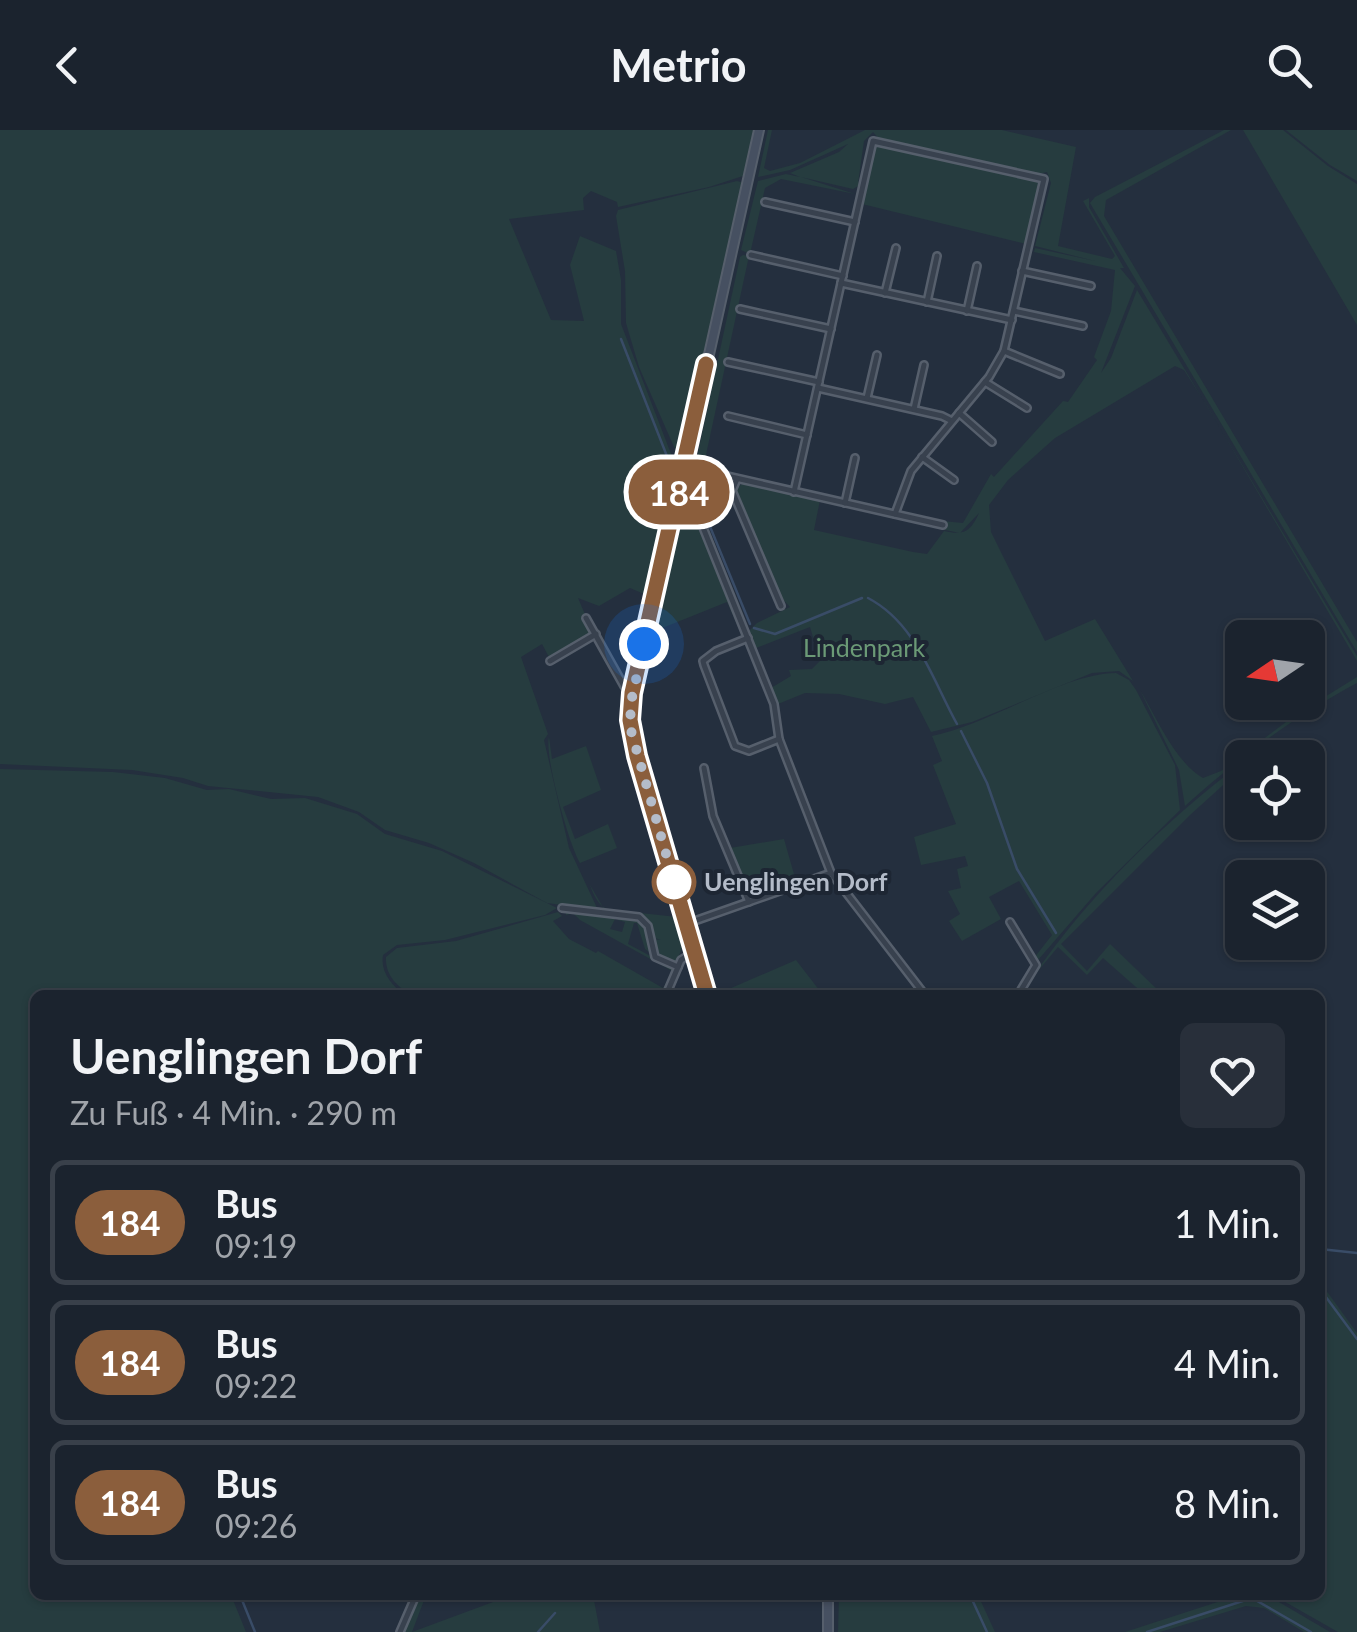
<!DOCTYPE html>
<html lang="de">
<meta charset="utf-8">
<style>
:root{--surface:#1b232e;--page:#282f3a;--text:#f1f3f6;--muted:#a0a4aa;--line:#39404a}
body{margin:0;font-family:Lato,sans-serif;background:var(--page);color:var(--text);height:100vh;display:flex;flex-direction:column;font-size:38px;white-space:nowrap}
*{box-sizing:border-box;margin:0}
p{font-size:32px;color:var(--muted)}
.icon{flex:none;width:55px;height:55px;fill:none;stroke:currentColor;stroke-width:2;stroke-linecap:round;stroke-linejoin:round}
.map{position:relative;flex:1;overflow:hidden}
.sheet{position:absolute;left:30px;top:860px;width:1295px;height:610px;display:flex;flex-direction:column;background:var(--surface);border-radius:15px;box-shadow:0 2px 8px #0004,0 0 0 2px var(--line)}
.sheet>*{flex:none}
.badge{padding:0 20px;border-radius:32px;font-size:35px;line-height:65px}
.needle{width:65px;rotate:257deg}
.controls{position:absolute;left:1225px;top:490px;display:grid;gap:20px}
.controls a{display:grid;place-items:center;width:100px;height:100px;border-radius:15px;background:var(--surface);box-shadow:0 2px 8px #0004,0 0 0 2px var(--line);font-size:50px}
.you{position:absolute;width:50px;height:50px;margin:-25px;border:8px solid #fff;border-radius:50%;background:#1a73e8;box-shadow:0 0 0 15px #1a73e833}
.map>.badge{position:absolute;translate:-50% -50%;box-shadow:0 0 0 5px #fff}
.round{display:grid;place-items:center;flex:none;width:105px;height:105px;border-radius:15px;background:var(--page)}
.overview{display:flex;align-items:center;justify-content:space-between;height:170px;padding:0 40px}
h1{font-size:48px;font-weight:700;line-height:75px}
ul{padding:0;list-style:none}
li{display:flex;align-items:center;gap:30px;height:125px;margin:0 20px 15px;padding:0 20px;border:5px solid var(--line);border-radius:15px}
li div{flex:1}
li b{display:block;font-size:38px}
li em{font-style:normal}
li .badge{min-width:110px;font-weight:700;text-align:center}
header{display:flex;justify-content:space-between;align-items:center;height:130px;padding:0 40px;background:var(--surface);font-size:45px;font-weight:700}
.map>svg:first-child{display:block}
.green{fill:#263c3f}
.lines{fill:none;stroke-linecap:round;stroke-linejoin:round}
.stream{stroke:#394c67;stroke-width:2.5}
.minor-casing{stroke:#565f6c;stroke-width:10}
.secondary-casing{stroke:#565f6c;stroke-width:12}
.minor{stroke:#38414e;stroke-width:5}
.secondary{stroke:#465061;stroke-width:8}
.line-casing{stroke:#fff;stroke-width:22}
.line{stroke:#8b5e3c;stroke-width:15}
.walk{stroke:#b4bcc9;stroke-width:10;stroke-dasharray:0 18}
.stop-dot{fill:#fff;stroke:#8b5e3c;stroke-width:5}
.labels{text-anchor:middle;stroke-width:8;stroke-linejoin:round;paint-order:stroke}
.park-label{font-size:25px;fill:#6b9a76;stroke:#1d2633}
.stop-label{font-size:25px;font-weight:bold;fill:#b4bcc9;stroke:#1d2633;text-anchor:start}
</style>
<header><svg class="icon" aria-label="back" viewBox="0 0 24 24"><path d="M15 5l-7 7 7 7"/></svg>Metrio<svg class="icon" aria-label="search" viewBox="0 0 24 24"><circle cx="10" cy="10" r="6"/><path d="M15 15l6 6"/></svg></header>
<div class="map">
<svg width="1357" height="1502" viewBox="0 0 1357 1502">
<rect width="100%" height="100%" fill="#242f3e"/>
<g class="green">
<path d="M0,0H756L743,46L709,57L618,77L617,72L591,61L583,68L584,80L509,89L551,190L584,191L570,135L580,106L616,121L621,150V194L678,342L651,467L630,458L599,476L578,468L593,503L550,529L542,514L521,527L548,604L544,610L569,718L598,780L547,773L474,733L429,713L385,700L359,682L318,667L208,656L183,648L132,640L0,634Z"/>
<path d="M768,0H772L764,38L770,41L800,33L865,0H1002L1076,17L1058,116L1112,129L1115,126L1083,71L1089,68V77L1124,138H1120L1135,156L1101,243L1111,228L1137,160L1357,526V531L1207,276L1184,240L1175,236L1055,308L1008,350L989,375L991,402L1045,511L1095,489L1133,551L1119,541L1092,543L972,592L931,602L913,567L885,574L839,564L805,563L778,574L771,558L791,546L789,540L812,539L820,531L810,497L756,518L749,501L757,493L790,477L778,464L736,358L744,353L820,370L814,400L913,422L927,424L944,401C964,406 971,401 979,383L960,403L931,397L945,398L942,391L963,393L991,344L994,347L1063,271L1068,272L1097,230L1094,227L1111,181L1115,140L1034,122L1035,118L1095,131L1035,116L1051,53L1047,42L1035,45L880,10L873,2L864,11L858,53L863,45L852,86L858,56L853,59L801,47L855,64L781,49L765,58L750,124L741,120L758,51L786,44L800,47L790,43L839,22L848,14L790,40L758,47Z"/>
<path d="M1224,0H1231L1106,70L1104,86L1357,512V522L1090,73L1095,67Z"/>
<path d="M1243,0H1283L1328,36L1357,54V195Z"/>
<path d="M1286,0H1357V51L1330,35Z"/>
<path d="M878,15L1037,50L1039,54L1026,114L862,74L874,18Z"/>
<path d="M737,51L744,53L683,322H680L674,317L639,237L626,193L625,141L616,86L618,80Z"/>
<path d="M743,125L749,126L704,334L697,327L740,127Z"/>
<path d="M688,361L742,498L739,499L727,472L655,501Z"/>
<path d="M1116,543L1129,550L1136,560L1175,635L1180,680L1096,763L1038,830L1034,828L1052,805L1019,751L989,767L1001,789L962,811L949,791L960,784L948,761L961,758L957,739L968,736L965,726L921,735L914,707L956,694L933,635L942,631L932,606C991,594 1061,544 1116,543Z"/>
<path d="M1357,547V553C1295,586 1237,629 1185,676L1179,640L1140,560C1157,588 1174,631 1203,648L1221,641L1294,586Z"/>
<path d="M549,607L552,629L586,616L601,660L563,677L575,709L608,694L617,718L580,733C569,715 544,625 549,607Z"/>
<path d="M1242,633V638L1190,685L1061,814L1087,841L1110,814L1163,865H1145L1103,828L1087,845L1058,817L1032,848C1087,767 1164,692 1242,633Z"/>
<path d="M0,639L113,642L165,648L207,660L229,659L271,669L305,668L357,684L385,704L442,721L557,778L545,785L445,810L397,815L383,825C380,842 392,856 405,865H35V1465H231L246,1502H0Z"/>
<path d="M784,709L796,751L760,764L754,763L752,766L730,718Z"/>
<path d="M590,755L604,779L677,787L676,798L678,793L682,806L680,807L684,813L676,833L658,826L652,809L661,810L652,807L651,795L645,788C616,780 601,788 590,755Z"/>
<path d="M573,780L617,785L610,799L622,802L625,792L618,790V786C653,792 642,797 652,824L645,819L637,793H634L628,814L673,838L672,841L580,790L573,783L566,785V782Z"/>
<path d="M558,782L562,786L553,791L569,809L596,823L598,821L663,858L671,845L662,865H412C397,857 385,845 386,827L397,818L456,811Z"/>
<path d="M796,830L823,865H715Z"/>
<path d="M1320,1152L1357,1203V1502H1338L1273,1465H1320Z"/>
<path d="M418,1465H426L412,1502L512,1465H593L600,1502H402Z"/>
<path d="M839,1465H978L995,1502H838Z"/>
<path d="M1239,1465H1267L1330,1502H1304L1264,1478L1246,1476L1160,1502H1125Z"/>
</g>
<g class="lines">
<g class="stream">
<path d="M621,209L672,339"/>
<path d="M675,344L676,353"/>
<path d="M691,357L700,373"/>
<path d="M704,382L750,494"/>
<path d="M868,468C916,493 932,549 957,594"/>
<path d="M754,498L775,504L862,468"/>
<path d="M961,601L987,653L1017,739L1056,803"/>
<path d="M1320,1119L1357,1123"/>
<path d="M1320,1159L1357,1209"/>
<path d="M240,1465L255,1502"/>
<path d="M970,1465L987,1502"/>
<path d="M538,1502L555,1483"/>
<path d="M1147,1502L1252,1468L1311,1502"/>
</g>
<g class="minor-casing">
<g id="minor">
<path d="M765,72L855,92"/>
<path d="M751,125L843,146"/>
<path d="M1022,141L1091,156"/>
<path d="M841,153L1012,190"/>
<path d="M885,163L896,118"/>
<path d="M927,172L937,126"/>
<path d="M740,179L831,199"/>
<path d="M967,181L977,136"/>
<path d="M1014,181L1083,196"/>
<path d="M1004,221L1060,244"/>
<path d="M728,232L819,252"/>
<path d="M985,252L1027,278"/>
<path d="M818,258L942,286L952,291"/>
<path d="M867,268L877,225"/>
<path d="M914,279L924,235"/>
<path d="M959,283L992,312"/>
<path d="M728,286L807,305"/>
<path d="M922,327L954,350"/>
<path d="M685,336L691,338L692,343L696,339L943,395"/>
<path d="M737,349L730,365L700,379L698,385L774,574L779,609L831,743L925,865"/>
<path d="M794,362L873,11L1044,49L1004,221L989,247L911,341L895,384"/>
<path d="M733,363L781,476"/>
<path d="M845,373L855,328"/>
<path d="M586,488L624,556L632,563"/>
<path d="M748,508L716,521L703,531L704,535L735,616L749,621L779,609"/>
<path d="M550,531L596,504"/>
<path d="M704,638L713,686L749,772"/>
<path d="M562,778L639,787L648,796L655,827L678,837"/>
<path d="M1010,792L1036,835L1018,865"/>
<path d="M686,794L831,743"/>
<path d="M666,865L681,830L694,822"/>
<path d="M400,1502L416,1465"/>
</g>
</g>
<g class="secondary-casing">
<g id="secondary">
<path d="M707,865L633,612L630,579L759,0"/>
<path d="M828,1465V1502"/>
</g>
</g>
<use href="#minor" class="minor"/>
<use href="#secondary" class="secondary"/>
</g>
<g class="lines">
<g class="line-casing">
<path id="line" d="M706,234L632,563L630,590L637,626L707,865"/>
</g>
<use href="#line" class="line"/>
<path class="walk" d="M644,514L631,572L630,597L674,752"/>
</g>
<circle class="stop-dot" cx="674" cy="752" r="20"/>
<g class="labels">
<g class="park-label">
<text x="864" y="527">Lindenpark</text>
</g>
<g class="stop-label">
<text x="704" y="761">Uenglingen Dorf</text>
</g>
</g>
</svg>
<div class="controls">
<a><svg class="needle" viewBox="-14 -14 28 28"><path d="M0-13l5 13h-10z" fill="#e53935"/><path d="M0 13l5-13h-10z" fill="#a0a4aa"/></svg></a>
<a><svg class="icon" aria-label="locate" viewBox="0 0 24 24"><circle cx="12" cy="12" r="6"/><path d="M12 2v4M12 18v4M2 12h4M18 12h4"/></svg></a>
<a><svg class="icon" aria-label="layers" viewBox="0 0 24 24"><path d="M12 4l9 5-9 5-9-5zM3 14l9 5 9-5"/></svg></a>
</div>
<div class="you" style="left:644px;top:514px"></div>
<b class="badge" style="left:679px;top:362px;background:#8b5e3c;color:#fff">184</b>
<section class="sheet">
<div class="overview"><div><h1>Uenglingen Dorf</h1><p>Zu Fuß · 4 Min. · 290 m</p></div><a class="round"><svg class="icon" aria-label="heart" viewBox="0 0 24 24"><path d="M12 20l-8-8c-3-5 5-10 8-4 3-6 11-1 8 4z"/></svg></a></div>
<ul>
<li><span class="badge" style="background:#8b5e3c;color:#fff">184</span><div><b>Bus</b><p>09:19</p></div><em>1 Min.</em></li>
<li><span class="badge" style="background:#8b5e3c;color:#fff">184</span><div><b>Bus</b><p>09:22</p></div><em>4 Min.</em></li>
<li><span class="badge" style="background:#8b5e3c;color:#fff">184</span><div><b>Bus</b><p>09:26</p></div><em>8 Min.</em></li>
</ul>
</section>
</div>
